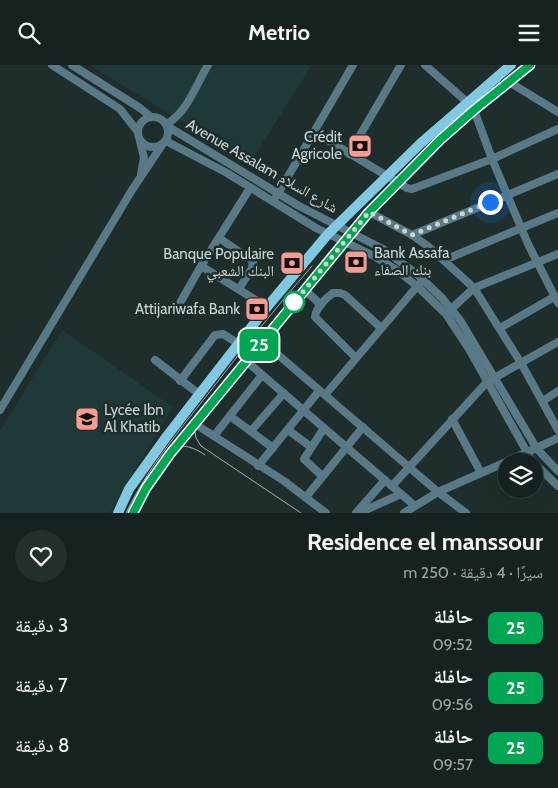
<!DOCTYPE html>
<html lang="ar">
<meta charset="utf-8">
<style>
:root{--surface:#162221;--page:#232f2e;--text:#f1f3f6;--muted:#9ea4a5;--line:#353f3f}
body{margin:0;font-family:Cabin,"Noto Naskh Arabic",sans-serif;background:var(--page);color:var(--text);direction:rtl;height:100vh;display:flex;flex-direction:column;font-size:19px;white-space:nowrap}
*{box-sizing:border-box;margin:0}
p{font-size:16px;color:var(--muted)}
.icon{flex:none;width:28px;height:28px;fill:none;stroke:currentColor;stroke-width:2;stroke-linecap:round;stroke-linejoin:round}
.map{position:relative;height:448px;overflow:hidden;direction:ltr}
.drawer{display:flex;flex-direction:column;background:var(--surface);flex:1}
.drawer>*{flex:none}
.badge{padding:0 10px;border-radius:8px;font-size:18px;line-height:32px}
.fabs{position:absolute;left:498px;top:388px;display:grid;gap:10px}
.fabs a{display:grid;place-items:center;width:45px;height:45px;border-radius:50%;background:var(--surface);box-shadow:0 5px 20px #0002,0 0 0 1px var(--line);font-size:25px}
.you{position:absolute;width:25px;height:25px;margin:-12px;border:4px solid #fff;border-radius:50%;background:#1a73e8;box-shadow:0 0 0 8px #1a73e833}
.map>.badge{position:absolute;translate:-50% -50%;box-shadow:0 0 0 2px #fff}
.round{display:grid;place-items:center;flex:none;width:52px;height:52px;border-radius:26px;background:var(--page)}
.overview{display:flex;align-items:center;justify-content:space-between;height:85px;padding:0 15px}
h1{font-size:24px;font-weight:800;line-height:38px}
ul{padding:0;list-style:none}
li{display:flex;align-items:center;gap:15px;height:60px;padding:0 15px}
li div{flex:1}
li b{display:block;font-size:19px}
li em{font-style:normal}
li .badge{min-width:55px;font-weight:700;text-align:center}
header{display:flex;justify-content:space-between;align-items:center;height:65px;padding:0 15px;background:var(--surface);font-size:22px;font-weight:800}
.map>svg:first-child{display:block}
.built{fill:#1f3938}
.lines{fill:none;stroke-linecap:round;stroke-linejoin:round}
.minor{stroke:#587985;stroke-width:8}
.major{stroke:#82c8e1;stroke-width:10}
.tram{stroke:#a5b1b0;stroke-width:1}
.line-casing{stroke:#fff;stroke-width:11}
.line{stroke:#00a651;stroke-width:8}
.walk{stroke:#cad4d3;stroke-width:5;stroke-dasharray:0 9}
.stop-dot{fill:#fff;stroke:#00a651;stroke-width:2.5}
.labels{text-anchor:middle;stroke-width:5;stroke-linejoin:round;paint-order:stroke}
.poi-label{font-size:15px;fill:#cad4d3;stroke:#1d2e2c;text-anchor:end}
.street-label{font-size:15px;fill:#cad4d3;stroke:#1d2e2c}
</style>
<header><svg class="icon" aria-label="menu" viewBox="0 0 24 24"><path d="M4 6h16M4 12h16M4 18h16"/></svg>Metrio<svg class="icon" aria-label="search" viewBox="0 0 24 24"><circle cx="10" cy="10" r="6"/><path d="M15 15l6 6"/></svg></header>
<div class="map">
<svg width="558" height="448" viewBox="0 0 558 448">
<rect width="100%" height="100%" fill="#1d2e2c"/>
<g class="built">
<path d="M89,0H312L250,98Z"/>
<path d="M62,265L173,342L119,431L110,448H0V366Z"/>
</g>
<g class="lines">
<g class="minor">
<path d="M52,0L120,44L138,67"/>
<path d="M72,0L140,43L151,52"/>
<path d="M425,0L467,37L474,45L492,94L528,179L558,238"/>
<path d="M509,17L558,47"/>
<circle cx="153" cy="67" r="15"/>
<path d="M166,59C186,50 197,18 208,0"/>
<path d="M167,61L299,141L383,184L418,210L442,233L460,255L537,384L558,406"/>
<path d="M314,67L407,123L412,124L492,94L558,64"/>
<path d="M140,76L144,93L141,109"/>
<path d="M166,76L227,108L316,163L374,191L398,206L418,222L446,249L469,284L532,396"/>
<path d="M349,89L401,0"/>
<path d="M276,132L353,0"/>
<path d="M369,147L412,170L429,182L474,223L521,298L558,365"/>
<path d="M412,170L558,109"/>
<path d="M219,173L253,196L252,203L239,224"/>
<path d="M444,195L558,148"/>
<path d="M201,201L267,242"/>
<path d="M305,225L321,240"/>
<path d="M176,245L201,201L250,123"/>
<path d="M448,247L474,223L558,189"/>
<path d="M500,263L554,232"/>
<path d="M262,276L438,427L466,448"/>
<path d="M356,293L315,252C316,243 325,234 333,228H340L345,230L381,263"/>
<path d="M155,295L199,329"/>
<path d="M246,296L415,441"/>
<path d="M180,316L215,270L223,269L239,279"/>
<path d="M325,330L419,219"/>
<path d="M543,336L558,326"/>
<path d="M0,345L132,125L162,80"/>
<path d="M230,351L273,383"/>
<path d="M452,354L481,408"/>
<path d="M195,359L284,416L326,448"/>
<path d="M288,365L311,382"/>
<path d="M251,366L284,328"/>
<path d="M214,371L262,310"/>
<path d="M508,396L558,373"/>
<path d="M534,398L558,421"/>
<path d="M258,401L319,326"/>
<path d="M322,411L304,394L324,363"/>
<path d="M392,421L487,317L558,277"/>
<path d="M306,432L363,362"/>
<path d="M356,448L385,415"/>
<path d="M359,448L401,429"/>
<path d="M404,448L438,427L506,397"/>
</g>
<g class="major">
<path d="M118,448L129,424L167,371L267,242L328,169L421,78L511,0"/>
<path d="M133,448L146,423L170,389L369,147L440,75L474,45L530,0"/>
</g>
<g class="tram">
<path d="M193,355L196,373L201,381L301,448"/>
<path d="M168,386C180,377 194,382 205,390"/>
<path d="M126,448C147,404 178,367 208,329C242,285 276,242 312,201"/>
</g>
</g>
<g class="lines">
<g class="line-casing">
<path id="line" d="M133,448L146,423L170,389L369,147L440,75L474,45L530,0"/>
</g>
<use href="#line" class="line"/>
<path class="walk" d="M294,237L293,239L369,147L412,170L490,137"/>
</g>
<defs>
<g id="bank-square" transform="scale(1.25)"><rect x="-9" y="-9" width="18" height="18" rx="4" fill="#f59c93" stroke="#1d2e2c"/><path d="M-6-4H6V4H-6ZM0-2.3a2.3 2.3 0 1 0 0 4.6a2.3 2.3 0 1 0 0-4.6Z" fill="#111"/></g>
<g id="school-square" transform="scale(1.25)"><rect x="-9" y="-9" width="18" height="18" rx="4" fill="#f59c93" stroke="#1d2e2c"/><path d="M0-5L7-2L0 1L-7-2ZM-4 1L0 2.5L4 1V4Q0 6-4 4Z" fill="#111"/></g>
</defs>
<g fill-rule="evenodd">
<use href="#bank-square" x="360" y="81"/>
<use href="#bank-square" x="356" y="197"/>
<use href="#bank-square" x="292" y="198"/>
<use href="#bank-square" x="257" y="244"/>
<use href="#school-square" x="87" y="354"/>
</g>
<circle class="stop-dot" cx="294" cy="237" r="10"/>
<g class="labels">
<g class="poi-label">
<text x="342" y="77">Crédit<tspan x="342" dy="17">Agricole</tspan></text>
<text x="374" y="193" text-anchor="start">Bank Assafa<tspan x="374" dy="17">بنك الصفاء</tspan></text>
<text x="274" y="194">Banque Populaire<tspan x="274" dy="17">البنك الشعبي</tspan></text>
<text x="240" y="249">Attijariwafa Bank</text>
<text x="104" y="350" text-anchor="start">Lycée Ibn<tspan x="104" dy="17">Al Khatib</tspan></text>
</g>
<g class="street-label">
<text transform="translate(262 101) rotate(30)" y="5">Avenue Assalam شارع السلام</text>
</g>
</g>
</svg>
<div class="fabs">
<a><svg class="icon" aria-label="layers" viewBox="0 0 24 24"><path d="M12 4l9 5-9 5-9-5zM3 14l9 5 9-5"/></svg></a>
</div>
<div class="you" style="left:490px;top:137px"></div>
<b class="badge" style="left:259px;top:280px;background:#00a651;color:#fff">25</b>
</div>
<section class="drawer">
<div class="overview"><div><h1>Residence el manssour</h1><p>سيرًا · 4 دقيقة · 250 m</p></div><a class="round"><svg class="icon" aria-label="heart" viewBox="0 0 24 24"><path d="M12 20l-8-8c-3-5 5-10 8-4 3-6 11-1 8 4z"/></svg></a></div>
<ul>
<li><span class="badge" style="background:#00a651;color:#fff">25</span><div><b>حافلة</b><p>09:52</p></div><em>3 دقيقة</em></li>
<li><span class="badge" style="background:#00a651;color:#fff">25</span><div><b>حافلة</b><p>09:56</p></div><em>7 دقيقة</em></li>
<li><span class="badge" style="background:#00a651;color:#fff">25</span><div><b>حافلة</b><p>09:57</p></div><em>8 دقيقة</em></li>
</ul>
</section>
